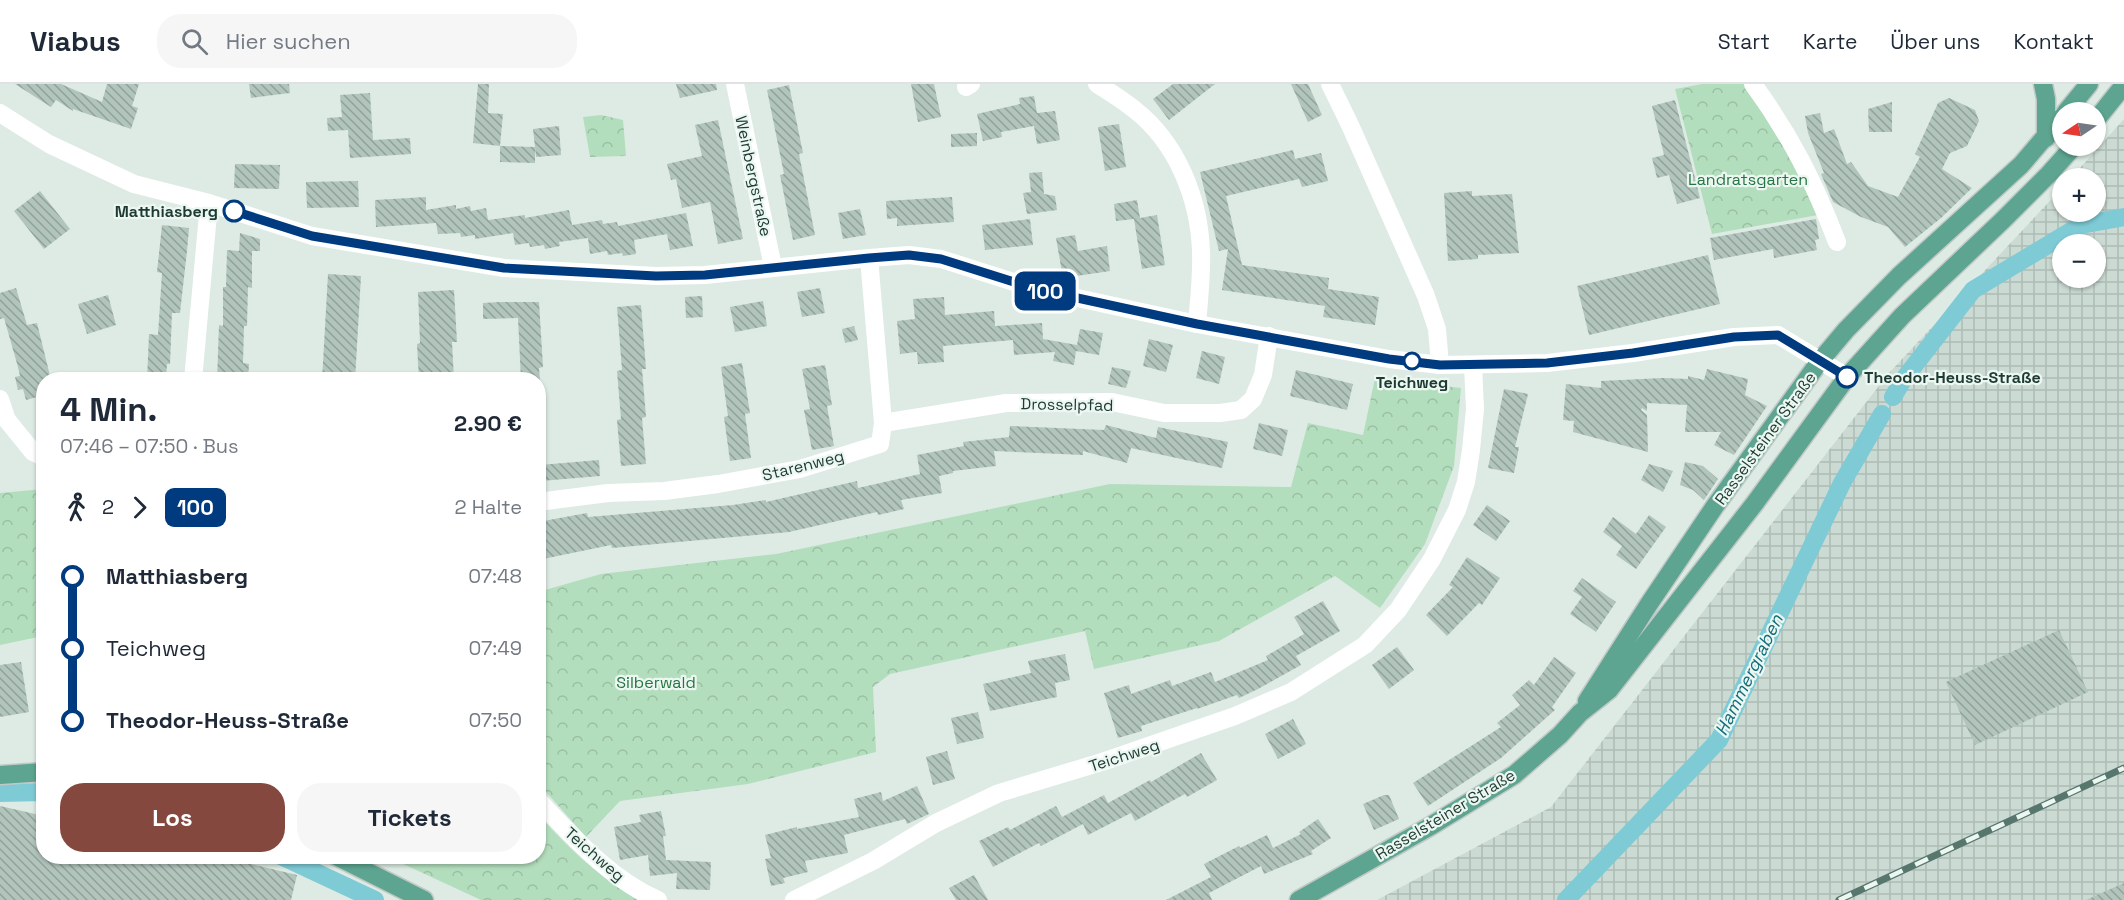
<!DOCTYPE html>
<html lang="de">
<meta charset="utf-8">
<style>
:root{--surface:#fff;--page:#f6f6f7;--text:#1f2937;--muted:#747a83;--line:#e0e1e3;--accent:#84483e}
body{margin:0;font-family:"Space Grotesk",sans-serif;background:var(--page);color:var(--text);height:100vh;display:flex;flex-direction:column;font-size:22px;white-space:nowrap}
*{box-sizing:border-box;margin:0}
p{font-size:20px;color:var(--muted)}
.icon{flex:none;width:33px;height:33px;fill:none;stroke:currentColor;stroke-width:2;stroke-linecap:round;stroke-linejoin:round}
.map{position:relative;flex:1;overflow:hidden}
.panel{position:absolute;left:36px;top:288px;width:510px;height:492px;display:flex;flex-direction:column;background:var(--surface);border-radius:24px;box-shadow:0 2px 4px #0004}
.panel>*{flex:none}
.badge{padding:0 12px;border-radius:9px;font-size:21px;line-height:39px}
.needle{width:39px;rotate:257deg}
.buttons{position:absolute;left:2052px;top:18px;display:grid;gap:12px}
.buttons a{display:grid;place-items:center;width:54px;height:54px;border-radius:50%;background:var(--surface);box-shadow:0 2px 4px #0004;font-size:30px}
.map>.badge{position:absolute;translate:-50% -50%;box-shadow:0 0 0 3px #fff}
.legs{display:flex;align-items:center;gap:9px;height:66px;padding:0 24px;font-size:20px}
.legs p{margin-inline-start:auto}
.overview{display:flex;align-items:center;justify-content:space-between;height:102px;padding:0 24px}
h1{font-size:33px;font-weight:700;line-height:45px}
.cta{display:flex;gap:12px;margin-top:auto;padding:12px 24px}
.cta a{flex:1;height:69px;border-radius:24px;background:var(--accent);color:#fff;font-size:24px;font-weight:700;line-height:69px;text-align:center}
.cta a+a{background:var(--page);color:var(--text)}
ul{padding:0 24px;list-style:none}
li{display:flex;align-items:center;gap:21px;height:72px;font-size:22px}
li i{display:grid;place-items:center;width:9px;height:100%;margin:0 8px;background:currentColor}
li i::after{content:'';width:15px;height:15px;margin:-8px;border:4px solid;border-radius:50%;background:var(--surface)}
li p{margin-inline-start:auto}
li:first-child i{background:linear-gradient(#0000 50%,currentColor 0)}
li:last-child i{background:linear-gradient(currentColor 50%,#0000 0)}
header{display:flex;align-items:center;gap:36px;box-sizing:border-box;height:84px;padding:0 30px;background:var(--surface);border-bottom:2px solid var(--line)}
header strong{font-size:28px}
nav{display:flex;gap:33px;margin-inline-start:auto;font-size:21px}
.search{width:420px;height:54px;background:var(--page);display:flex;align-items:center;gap:15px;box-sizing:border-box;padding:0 21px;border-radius:24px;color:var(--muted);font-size:22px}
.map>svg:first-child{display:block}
.industrial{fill:url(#industrial-grid);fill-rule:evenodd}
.forest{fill:url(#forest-crowns)}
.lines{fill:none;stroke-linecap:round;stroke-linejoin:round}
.canal{stroke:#7ecbd6;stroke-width:18}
.building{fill:url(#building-back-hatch)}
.major-casing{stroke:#c0c8c6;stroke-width:21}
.minor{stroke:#fff;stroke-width:18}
.major{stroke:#5da590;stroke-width:18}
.rail-casing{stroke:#57776e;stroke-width:7}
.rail{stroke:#edf7f2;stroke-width:4.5;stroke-dasharray:14;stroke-linecap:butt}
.line-1-casing{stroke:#fff;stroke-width:14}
.line-1{stroke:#003b80;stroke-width:9}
.stop-1-dot{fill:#fff;stroke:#003b80;stroke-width:3}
.labels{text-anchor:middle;stroke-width:4.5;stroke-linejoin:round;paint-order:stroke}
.street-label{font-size:16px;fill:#1d3b32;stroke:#edf7f2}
.park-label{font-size:16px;fill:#247541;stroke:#edf7f2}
.stop-label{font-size:16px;font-weight:bold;fill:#1d3b32;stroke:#edf7f2;text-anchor:end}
.water-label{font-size:18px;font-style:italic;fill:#126d7c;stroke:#edf7f2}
</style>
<header>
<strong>Viabus</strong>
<div class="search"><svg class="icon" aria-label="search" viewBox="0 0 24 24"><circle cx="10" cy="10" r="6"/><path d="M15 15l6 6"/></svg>Hier suchen</div>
<nav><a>Start</a><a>Karte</a><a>Über uns</a><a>Kontakt</a></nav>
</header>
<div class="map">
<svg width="2124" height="816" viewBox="0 0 2124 816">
<defs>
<pattern id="industrial-grid" width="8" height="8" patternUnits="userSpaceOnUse" patternTransform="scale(1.5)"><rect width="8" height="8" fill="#cbdad3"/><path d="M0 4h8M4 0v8" fill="none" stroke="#aebcb6"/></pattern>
<pattern id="forest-crowns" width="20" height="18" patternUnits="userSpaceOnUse" patternTransform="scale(1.5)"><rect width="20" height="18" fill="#b3debd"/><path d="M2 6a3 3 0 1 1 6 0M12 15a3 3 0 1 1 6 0" fill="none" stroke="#9abfa3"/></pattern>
<pattern id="building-back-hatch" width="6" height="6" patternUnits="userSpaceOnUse" patternTransform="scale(1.5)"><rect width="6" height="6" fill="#b2c5bd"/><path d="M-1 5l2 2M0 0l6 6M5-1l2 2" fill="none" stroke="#90a19a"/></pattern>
</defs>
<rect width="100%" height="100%" fill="#ddebe4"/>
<path class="industrial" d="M2124,35V816H1377L1551,723L1889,289L2062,104V128H2096V94H2071ZM2062,160H2096V194H2062Z"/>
<g class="forest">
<path d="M1702,0H1745L1794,80L1818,131L1712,150L1675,5Z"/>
<path d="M601,31L623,36L626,72L590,73L583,33Z"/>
<path d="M1375,294L1461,304L1454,382L1425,460L1380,524L1335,492L1219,557L1094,585L1085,547L890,590L873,603L876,668L748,700L620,717L586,753L539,700L538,508L601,490L776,470L1110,400L1291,403L1308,339L1363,351Z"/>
<path d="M43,405V552L0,561V409Z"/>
<path d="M539,731C568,764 601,795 640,816H481L388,773L538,772Z"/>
</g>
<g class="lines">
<g class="canal">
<path d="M1893,313L1903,296L1973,206L2081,141L2124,133"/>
<path d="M0,709L44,708"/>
<path d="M281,772L375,816"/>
<path d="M1566,816L1719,656L1842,399L1882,330"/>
</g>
</g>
<g class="building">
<path d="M15,0H61L102,18L107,0H139L132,22L138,24L131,45L73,25V27L56,16L51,23Z"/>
<path d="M249,0H289L290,9L251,14Z"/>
<path d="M478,0H489L488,29L503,30L500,62L473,59Z"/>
<path d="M676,0H716L717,6L680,14Z"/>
<path d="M911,0H934L941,33L918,38Z"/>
<path d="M1173,0H1215L1169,36L1153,15Z"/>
<path d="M1291,0H1308L1322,31L1308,38Z"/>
<path d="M789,1L803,69L799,70L815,151L793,156L780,91L784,90L767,6Z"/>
<path d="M370,9L373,56L410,54L411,70L350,74L348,46L328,47L327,34L342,33L340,11Z"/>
<path d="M1034,12L1037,29L1055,27L1060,56L1037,60L1034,42L1001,48L1002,53L983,57L977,30L1020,20L1019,14Z"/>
<path d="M1949,14L1975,26L1979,37L1967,62L1950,69L1942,85L1972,104L1941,134L1905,163L1888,143L1861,133L1833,118L1821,90L1824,89L1808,49L1805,32L1820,29L1824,49L1834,45L1847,80L1851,78L1868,102L1898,113L1920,73L1915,70L1938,19Z"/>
<path d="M1675,16L1700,114L1677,120L1669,91L1657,94L1652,74L1664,71L1652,22Z"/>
<path d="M1892,18V48H1869L1868,25Z"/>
<path d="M718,36L743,155L718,160L710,118L682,124L676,95L671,96L667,80L702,72L695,41Z"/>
<path d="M1119,40L1126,83L1105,87L1098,43Z"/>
<path d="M559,42L561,71L536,73L535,63V79L500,78V62L535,63L533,45Z"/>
<path d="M977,49V62L951,63V50Z"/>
<path d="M1293,66L1295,75L1321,69L1328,97L1302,103L1299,95L1226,112L1242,181L1329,194L1328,205L1379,213L1375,241L1323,233L1325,222L1222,206L1228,165L1219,167L1200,88Z"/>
<path d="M235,80L280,81L279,105L234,104Z"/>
<path d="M1042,88L1044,110L1055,112L1057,126L1027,130L1023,109L1031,108L1029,89Z"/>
<path d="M358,97L359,123L307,124L306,98Z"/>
<path d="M40,107L70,145L44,165L14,127Z"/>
<path d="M1472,107V112L1512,110L1519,169L1478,171V175L1448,177L1444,109Z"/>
<path d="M426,113V126L456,121V125L470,122L471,127L486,124L488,136L525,131V134L569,126L572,141L602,136L603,140L617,138L618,142L686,129L693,162L670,166L667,150L634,156L636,170L623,172L622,169L608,171L607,167L590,170L588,154L559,158L560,162L545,165L544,161L530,163L529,159L515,161L513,149L475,155V151L461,153L460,149L438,150L436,139L376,143L375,116Z"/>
<path d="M952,113L954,138L897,142V134L887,135L886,117Z"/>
<path d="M1137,116L1140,134L1157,131L1165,181L1142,185L1134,135L1116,137L1114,120Z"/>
<path d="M860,125L866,151L843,155L838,129Z"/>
<path d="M1030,135L1033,161L985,166L982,141Z"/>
<path d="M1816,135L1819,155L1815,156L1817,166L1774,174L1773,165L1714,176L1710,154Z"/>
<path d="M162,141L189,144L187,167L180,229H172L170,280H167L166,294L147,296L149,250L158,251L162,189L157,188Z"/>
<path d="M240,149L260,155V167H252V204L248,203L247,242H244L243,279L249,280L248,296H217L219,241L223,242V203H226L227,166L239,167Z"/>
<path d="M1075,151L1078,167L1107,162L1110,187L1063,194L1056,154Z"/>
<path d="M1708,171L1720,220L1589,251L1577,202Z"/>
<path d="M328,190L361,192L355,296H322Z"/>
<path d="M16,204L27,241L37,239L51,296H44V311L26,316L23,305L18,306L15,293L20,292L18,283L4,234L0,235V209Z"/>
<path d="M820,204L825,229L802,233L797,208Z"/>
<path d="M454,206L457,258H452L454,296H419L417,260L420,259L418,208Z"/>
<path d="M108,211L116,241L87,250L78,220Z"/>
<path d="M702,212L703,233L686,234L685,213Z"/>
<path d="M944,213L945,231L994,227L995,242L1042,239L1043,255L1077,261L1080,245L1103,249L1099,271L1076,267L1074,281L1053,277L1055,268L1014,271L1013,256L943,262L944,278L918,280L917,268L900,270L897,237L915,235L913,215Z"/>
<path d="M763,217L767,242L735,248L730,223Z"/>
<path d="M499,218H539L543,283L539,284L540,296H521L518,234L483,235V219Z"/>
<path d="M641,221L646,285H642L646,333L642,334L646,380L621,382L617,336L621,335L617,287L622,286L617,223Z"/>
<path d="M854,242L858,256L845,259L842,245Z"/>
<path d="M1149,255L1173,261L1166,288L1143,282Z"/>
<path d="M1202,267L1225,273L1219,300L1196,294Z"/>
<path d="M742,279L750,329L745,330L751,374L730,377L724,333L728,332L721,283Z"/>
<path d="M825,281L832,321L827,322L834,362L812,366L804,326L810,325L802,285Z"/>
<path d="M1112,283L1131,287L1126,304L1108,300Z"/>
<path d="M1707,285L1748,295L1745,311L1767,322L1734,371L1714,361L1721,348H1685L1687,321L1647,319V327L1642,324L1641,326L1647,331L1648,368L1573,348L1574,337L1563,336L1566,300L1601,304V297L1663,294L1688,295V292L1704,296Z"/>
<path d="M1296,286L1353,300L1347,326L1290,312Z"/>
<path d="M1504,305L1528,310L1515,363H1519L1514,389L1488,384Z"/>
<path d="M1259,339L1288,346L1282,372L1253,365Z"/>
<path d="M1106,341L1156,354L1158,343L1228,358L1222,384L1131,364L1127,379L1083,367V371L994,367L996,382L953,387V389L939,392L942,409L901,416L904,425L878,431L877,428L789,448L612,464L611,461L538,476V438L587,429L588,433L733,421L766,416V418L857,397L858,404L920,390L917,371L964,362L963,358L1009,353L1010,342L1104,346Z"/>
<path d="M599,376L600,392L541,397L540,381Z"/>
<path d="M1685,378L1703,382L1718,395L1704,416L1693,406L1680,401Z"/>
<path d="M1649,380L1673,387L1663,408L1641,396Z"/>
<path d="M1487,421L1510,437L1496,457L1473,441Z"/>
<path d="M1649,431L1666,443L1636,485L1616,471L1622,462L1603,448L1613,433L1636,450Z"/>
<path d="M1467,473L1500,494L1482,521L1479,519L1447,552L1426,531L1453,503L1449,501Z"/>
<path d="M1582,494L1616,518L1596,548L1570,530L1582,513L1573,507Z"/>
<path d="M1323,517L1340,547L1296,572L1301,581L1258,605L1239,614L1237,611L1197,625V624L1141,642L1142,647L1118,654L1104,609L1129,601L1131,610L1170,596L1172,602L1211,588L1215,598L1268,576L1266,572L1304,550L1294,533Z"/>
<path d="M2059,546L2088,608L1975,661L1946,598Z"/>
<path d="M1397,563L1414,586L1389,605L1372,581Z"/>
<path d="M1065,570L1070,596L1055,599L1057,613L990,627L983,600L1031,589L1028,577Z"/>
<path d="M1554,573L1576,589L1552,623L1555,626L1501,674L1428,722L1413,699L1501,643L1497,639L1520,621L1512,611L1529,596L1534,601Z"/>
<path d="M21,578L29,628L0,633V581Z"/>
<path d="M978,628L984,654L957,660L951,634Z"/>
<path d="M1293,635L1306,660L1278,675L1265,650Z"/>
<path d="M947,667L955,695L933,701L926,673Z"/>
<path d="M1201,669L1217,696L1187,713L1185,710L1135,737L1131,729L1088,751L1083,740L1041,762L1039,759L993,783L979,757L1008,743L1010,746L1056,722L1062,733L1104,711L1108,719L1150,696L1151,698Z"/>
<path d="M917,702L929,730L907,740L905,735L844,751L848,769L805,777L808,788L783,794L785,799L771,802L765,775L771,774L765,751L797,743V745L859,733L854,715L881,708L883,717Z"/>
<path d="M1384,711H1389L1399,735L1374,746L1363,720Z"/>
<path d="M0,722L44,732V772H217L297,791L291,816H0Z"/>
<path d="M661,727L666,752H663L666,776L711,778L710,806L676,805L677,789L650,792L648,771L620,776L614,743L641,738L639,731Z"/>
<path d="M1318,735L1331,754L1311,767L1313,770L1264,790L1261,782L1209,809L1212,816H1166L1211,793L1204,780L1239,762L1240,764L1267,751L1273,764L1301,750L1299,748Z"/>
<path d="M974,791L988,816H956L949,804Z"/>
<path d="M2124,799V816H2086Z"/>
</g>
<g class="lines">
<g class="major-casing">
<g id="major">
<path d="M2043,0L2046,15V54"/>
<path d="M2066,28L2089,0"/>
<path d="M2096,36L2124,1"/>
<path d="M1587,617L1649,520L1715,422L1820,277L1846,246L1899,192L2021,81L2062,33"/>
<path d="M0,691L44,688"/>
<path d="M336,772L424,816"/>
<path d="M1299,816L1429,743L1514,691L1560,651L1580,629L1609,606L1755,419L1847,293L1902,232L2003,136L2049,90L2074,62"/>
</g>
</g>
<g class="minor">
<path d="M735,0L773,183"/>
<path d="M1097,0C1110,8 1123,16 1135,26C1177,59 1199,114 1201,167C1202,191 1199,216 1197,240"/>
<path d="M1330,0L1350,41L1426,212L1437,245L1440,281"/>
<path d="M1753,0C1791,52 1814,98 1837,158"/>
<path d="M966,3L971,0"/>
<path d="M0,29L49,60L134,100L209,119L312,152L504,184L656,192L705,191L869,174L909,171L941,175L1036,205L1197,240L1389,275L1440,281L1547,279L1633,269L1734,253L1778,251L1847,293"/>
<path d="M193,296L209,119"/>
<path d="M0,315L7,336L33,368L44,373"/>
<path d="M883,339L1006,319L1112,318L1164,329H1220L1241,326L1253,315L1263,291L1269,252"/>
<path d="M538,418L608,409L664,407L718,400L800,385L880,360L883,339L869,174"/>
<path d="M538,716C574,754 610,795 658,816"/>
<path d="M794,816L873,777L936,739L999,709L1102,678L1235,632L1291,608L1365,561L1398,526L1432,475L1457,426L1466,398L1471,366L1475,325L1473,281"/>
</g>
<use href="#major" class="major"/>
<g class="rail-casing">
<path id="rail" d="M1839,816L2124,684"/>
</g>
<use href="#rail" class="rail"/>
</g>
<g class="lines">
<g class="line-1-casing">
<path id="line-1" d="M234,127L312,152L504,184L656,192L705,191L869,174L909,171L941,175L1036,205L1197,240L1389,275L1440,281L1547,279L1633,269L1734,253L1778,251L1847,293"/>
</g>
<use href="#line-1" class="line-1"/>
</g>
<g class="stop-1-dot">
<circle cx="234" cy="127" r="10"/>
<circle cx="1412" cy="277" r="8"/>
<circle cx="1847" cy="293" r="10"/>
</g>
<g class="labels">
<g class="street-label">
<text transform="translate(754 92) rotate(78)" y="6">Weinbergstraße</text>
<text transform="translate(1067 320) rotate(1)" y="6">Drosselpfad</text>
<text transform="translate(1765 354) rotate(-54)" y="6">Rasselsteiner Straße</text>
<text transform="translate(803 381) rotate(-14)" y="6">Starenweg</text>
<text transform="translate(1124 671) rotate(-18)" y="6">Teichweg</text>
<text transform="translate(1445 730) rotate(-31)" y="6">Rasselsteiner Straße</text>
<text transform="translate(595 770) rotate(41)" y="6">Teichweg</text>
</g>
<g class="park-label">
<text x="1748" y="101">Landratsgarten</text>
<text x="656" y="604">Silberwald</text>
</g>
<g class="stop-label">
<text x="218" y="133">Matthiasberg</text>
<text x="1864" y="299" text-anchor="start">Theodor-Heuss-Straße</text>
<text x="1412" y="304" text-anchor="middle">Teichweg</text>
</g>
<g class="water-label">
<text transform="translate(1749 591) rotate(-64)" y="6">Hammergraben</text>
</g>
</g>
</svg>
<div class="buttons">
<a><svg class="needle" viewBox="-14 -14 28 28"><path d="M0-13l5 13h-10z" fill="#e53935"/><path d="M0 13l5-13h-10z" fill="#747a83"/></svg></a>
<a>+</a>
<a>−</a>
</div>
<b class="badge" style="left:1045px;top:207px;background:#003b80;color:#fff">100</b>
<section class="panel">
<div class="overview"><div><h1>4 Min.</h1><p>07:46 – 07:50 · Bus</p></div><b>2.90 €</b></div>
<div class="legs"><svg class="icon" aria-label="walk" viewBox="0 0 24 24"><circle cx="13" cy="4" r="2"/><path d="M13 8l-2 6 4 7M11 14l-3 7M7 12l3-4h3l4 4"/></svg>2<svg class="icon" aria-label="forward" viewBox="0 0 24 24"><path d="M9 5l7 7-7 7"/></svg><b class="badge" style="background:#003b80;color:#fff">100</b><p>2 Halte</p></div>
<ul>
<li><i style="color:#003b80"></i><b>Matthiasberg</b><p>07:48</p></li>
<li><i style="color:#003b80"></i><span>Teichweg</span><p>07:49</p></li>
<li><i style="color:#003b80"></i><b>Theodor-Heuss-Straße</b><p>07:50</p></li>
</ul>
<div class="cta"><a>Los</a><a>Tickets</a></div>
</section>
</div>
